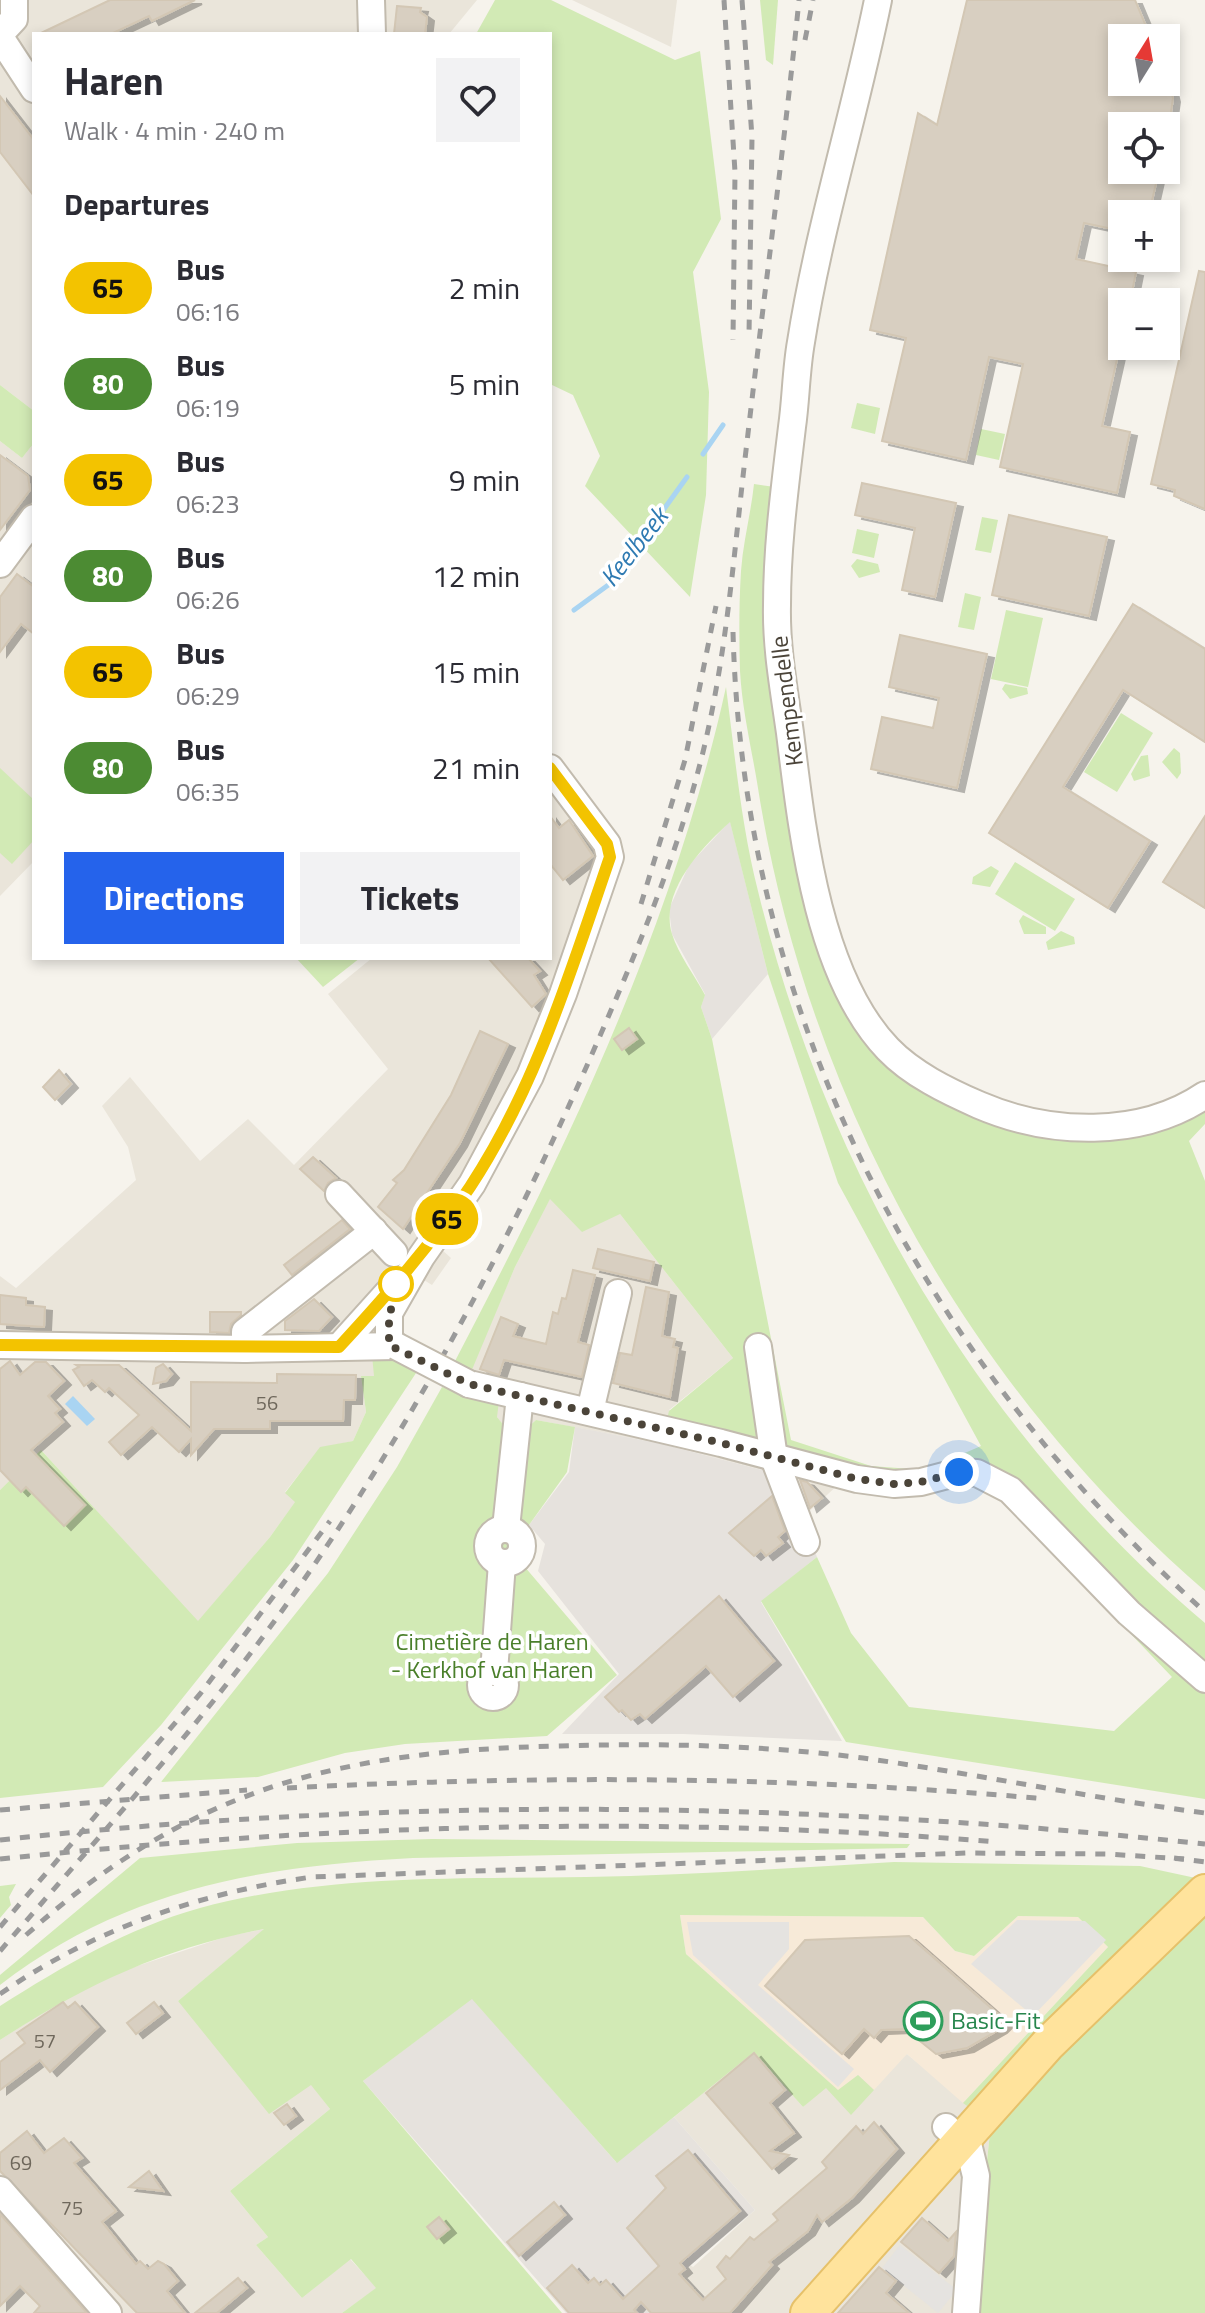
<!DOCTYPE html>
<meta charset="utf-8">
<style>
:root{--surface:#fff;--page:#f2f2f3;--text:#2b2b33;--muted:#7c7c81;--accent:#2563eb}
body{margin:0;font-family:"Titillium Web",sans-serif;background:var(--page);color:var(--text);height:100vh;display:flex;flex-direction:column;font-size:30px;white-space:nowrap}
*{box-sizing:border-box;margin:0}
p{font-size:26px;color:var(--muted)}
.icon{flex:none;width:44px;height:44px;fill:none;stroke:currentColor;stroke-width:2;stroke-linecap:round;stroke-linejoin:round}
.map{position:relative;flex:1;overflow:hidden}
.panel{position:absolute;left:32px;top:32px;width:520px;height:928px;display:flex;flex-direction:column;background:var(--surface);border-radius:0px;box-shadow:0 4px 12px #0003}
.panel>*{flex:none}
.badge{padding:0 16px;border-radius:26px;font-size:28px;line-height:52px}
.needle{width:52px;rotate:11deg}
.tools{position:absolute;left:1108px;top:24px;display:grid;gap:16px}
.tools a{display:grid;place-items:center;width:72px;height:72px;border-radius:0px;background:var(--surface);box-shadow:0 4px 12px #0003;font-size:40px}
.you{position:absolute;width:40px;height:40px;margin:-20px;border:6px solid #fff;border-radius:50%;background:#1a73e8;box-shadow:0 0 0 12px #1a73e833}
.map>.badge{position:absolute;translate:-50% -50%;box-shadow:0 0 0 4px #fff}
h2{padding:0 32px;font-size:30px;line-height:72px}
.round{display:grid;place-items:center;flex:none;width:84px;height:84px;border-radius:0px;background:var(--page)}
.headline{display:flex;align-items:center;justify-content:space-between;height:136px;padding:0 32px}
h1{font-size:38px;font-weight:700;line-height:60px}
.button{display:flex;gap:16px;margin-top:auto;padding:16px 32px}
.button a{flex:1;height:92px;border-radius:0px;background:var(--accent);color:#fff;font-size:32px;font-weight:700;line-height:92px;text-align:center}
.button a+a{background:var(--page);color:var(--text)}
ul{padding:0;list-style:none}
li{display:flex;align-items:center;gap:24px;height:96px;padding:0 32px}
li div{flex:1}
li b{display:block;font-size:30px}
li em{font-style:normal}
li .badge{min-width:88px;font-weight:700;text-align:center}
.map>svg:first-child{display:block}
.residential{fill:#eae5da}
.commercial{fill:#f7ead8}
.industrial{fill:#e6e2dd}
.green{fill:#d2eab5;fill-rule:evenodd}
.parking{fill:#e5e3e0}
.water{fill:#a9d4f2}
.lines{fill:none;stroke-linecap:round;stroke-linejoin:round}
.stream{stroke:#a9d4f2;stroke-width:5}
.building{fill:#d8cfc1;stroke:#d3c7b4;stroke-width:2;filter:url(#shadow)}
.minor-casing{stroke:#c2bbae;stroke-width:30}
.major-casing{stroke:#e6c16a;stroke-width:38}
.minor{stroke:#fff;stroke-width:26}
.major{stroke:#ffe39c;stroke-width:34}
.rail{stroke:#9a9a9a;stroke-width:5;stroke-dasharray:10 10;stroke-linecap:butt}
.minor-bridge-casing{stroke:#c2bbae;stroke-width:30;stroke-linecap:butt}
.minor-bridge{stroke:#fff;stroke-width:26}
.line-casing{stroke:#fff;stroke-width:18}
.line{stroke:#f3c300;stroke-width:12}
.walk{stroke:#4b4439;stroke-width:8;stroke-dasharray:0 14.4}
.stop-dot{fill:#fff;stroke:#f3c300;stroke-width:4}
.labels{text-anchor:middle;stroke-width:7;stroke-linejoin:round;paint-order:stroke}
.number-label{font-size:20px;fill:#6e675b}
.street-label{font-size:24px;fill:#4b4439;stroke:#fff}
.park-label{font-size:24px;fill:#4a7f2a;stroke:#fff}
.leisure-label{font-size:24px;fill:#27864d;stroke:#fff;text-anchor:start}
.water-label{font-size:26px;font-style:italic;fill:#2e7ab2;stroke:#fff}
</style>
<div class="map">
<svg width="1205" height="2313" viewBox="0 0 1205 2313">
<defs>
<filter id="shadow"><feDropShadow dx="7" dy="4" stdDeviation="0" flood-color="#0004"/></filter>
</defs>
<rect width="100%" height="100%" fill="#f6f3ec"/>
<g class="residential">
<path d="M0,0H477L449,34H34V411L0,385Z"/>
<path d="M572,0H677L671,47Z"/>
<path d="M0,441L22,458L34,443V861L0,896Z"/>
<path d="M550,787L603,854L535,1090L498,1164L441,1249L451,1258L432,1285L419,1277L400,1320L402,1334L391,1355L374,1376L361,1377L366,1412L353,1441L320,1448L285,1492L296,1501L270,1537L198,1622L42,1451L0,1490V1276L16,1288L136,1180L128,1147L102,1106L130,1077L200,1161L248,1119L294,1165L388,1069L328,994L372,958H550Z"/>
<path d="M550,1198L620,1214L733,1358L669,1410L841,1482L801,1519L785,1476L662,1444L568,1426L536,1420L526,1429L504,1427L497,1417L460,1394L515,1267Z"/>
<path d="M265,1929L178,2001L311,2084L330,2109L230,2191L268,2237L256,2245L302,2298L350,2259L377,2288L342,2313H0V2040L66,1997L128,1969L228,1936Z"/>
<path d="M754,2051L803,2107L825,2087L907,2054L991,2123L971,2313H651L644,2305L690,2265L693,2267L755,2210L674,2117Z"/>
</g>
<path class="commercial" d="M680,1915L923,1917L955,1951L974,1956L1018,1916L1078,1917L1108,1947L963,2103L907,2054L874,2090L858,2075L838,2091L686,1954Z"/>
<g class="industrial">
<path d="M730,821L768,974L712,1039L701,1007L705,994L672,934L669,909L689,865Z"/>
<path d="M575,1427L662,1444L785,1476L817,1557L761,1602L842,1741L683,1734H562L619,1674L538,1571L545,1544L529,1525L569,1472Z"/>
<path d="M472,1998L616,2162L674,2117L755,2210L644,2305L651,2313H566L363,2081Z"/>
</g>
<g class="green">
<path d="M495,0H551L675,60L700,51L721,219L693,272L709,392L706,495L690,597L585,486L600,456L573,395L550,384V34H476Z"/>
<path d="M760,0H778L773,65L766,60Z"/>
<path d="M0,385L34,411V443L22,458L0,441Z"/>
<path d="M857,403L880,408L875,434L851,428Z"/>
<path d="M981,429L1005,434L999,460L976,455Z"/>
<path d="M754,484L775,487L776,647L851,1003L959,1104L1123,1130L1205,1081V1124L1189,1141L1205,1181V1591C966,1384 805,1094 757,782C751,746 742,708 740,671C739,638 739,603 741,571C743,542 751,513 754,484Z"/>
<path d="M982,517L998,520L991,553L975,550Z"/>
<path d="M857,529L879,534L874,558L852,553Z"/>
<path d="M857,559L878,564L880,572L859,578L851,566Z"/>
<path d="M965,593L981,597L974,630L958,627Z"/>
<path d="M1006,610L1043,618L1028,687L991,679Z"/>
<path d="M1005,684L1027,688L1028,694L1010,699L1002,689Z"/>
<path d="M726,687C735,756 741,824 758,891C827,1174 982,1435 1205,1623V1799L846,1742L761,1601L817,1557L851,1633L909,1707L1114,1731L1172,1677L996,1493L959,1483L928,1490L667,1419L669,1411L733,1358L620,1214L582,1232L550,1199L515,1267L471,1372L454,1363C567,1147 673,927 726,687ZM730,822L768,974L838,1183L981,1446L925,1470L871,1466L791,1440L712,1039L701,1007L705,995C695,976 678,954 672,934C659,892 702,847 730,822Z"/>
<path d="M1121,713L1153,733L1117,792L1084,772Z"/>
<path d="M1174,748L1180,753L1181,773L1177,779L1162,762Z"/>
<path d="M1148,755L1150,776L1134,781L1131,774L1141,756Z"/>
<path d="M0,768L34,800V840L12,864L0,853Z"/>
<path d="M1015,862L1075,899L1055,931L995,894Z"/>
<path d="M991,866L999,871L990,887L972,884L973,877Z"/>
<path d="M1023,915L1046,927V934H1024L1019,921Z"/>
<path d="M1061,931L1074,937L1075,944L1048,950L1046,942Z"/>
<path d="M296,958H360L323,987Z"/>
<path d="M372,1355H391L418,1370L293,1560L161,1725L103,1787L0,1798V1490L41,1450L198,1621L270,1537L295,1502L285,1493L320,1447L353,1441L366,1412L361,1376H374Z"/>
<path d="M442,1387L499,1401L497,1417L505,1427L526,1429L536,1420L575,1427L567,1472L529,1525L535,1545L524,1566L617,1675L547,1736L405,1744L345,1753L258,1777L161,1782L328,1573L397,1467Z"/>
<path d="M432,1839L910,1844L907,1848L413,1858C261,1866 124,1889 0,1985V1975L140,1858L297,1843Z"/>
<path d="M894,1862L1140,1866L1205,1880V2313H971L991,2123L963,2103L1108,1947L1078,1917L1018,1916L974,1956L955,1951L923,1917L680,1915L686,1954L838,2090L858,2075L874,2090L851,2115L826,2088L803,2107L754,2052L617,2163L472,1999L363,2081L562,2313H342L376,2288L351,2259L302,2298L256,2245L268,2237L230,2191L330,2109L311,2085L269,2114L178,2001L264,1929C163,1948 85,1985 0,2040V2006C63,1966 128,1928 200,1908C326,1874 457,1879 586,1877C689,1875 792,1868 894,1862Z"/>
<path d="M16,1884L9,1897L11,1905L0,1918V1886Z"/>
</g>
<g class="parking">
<path d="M1017,1920L1085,1921L1106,1940L1033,2016L971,1964Z"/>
<path d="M687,1922H789V1949L758,1985L854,2069L838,2087L693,1955Z"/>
<path d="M900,2245L957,2290L938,2313L882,2268Z"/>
</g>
<path class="water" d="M73,1396L95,1419L87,1426L65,1404Z"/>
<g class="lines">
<g class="stream">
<path d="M703,454L723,425"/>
<path d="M574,610L611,583L687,477"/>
</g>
</g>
<g class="building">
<path d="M110,0H195L152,21L149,16L111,34H39Z"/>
<path d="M967,0H1135L1151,38H1122V82H1169L1173,98L1169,126H1122V170H1159L1149,214H1122V231L1084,223L1076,259L1136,272L1130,302H1122V337L1102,426L1130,432L1117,493L1000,467L1023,364L989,357L966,460L882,441L906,338L870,330L918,113L937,125Z"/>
<path d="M397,6L421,8L420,12L427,17L425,34H394Z"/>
<path d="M0,96L34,140V196L0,152Z"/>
<path d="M1199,271L1205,272V509L1174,496L1175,490L1151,484Z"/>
<path d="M0,455L28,476L30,490L0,530Z"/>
<path d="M862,483L956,503L935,597L902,590L915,528L855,515Z"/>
<path d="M1009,515L1107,537L1089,616L992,595Z"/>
<path d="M17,574L34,587V634L21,624L0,652V597Z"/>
<path d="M1133,604L1205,649V742L1123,690L1063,787L1150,841L1108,908L989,833Z"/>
<path d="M900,635L987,654L957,788L871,769L882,717L933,728L939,698L889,687Z"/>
<path d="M550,816L559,828L569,820L593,856L563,880L550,864Z"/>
<path d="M1205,816V908L1163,882Z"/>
<path d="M488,958H528L540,971L534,975L546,994L532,1007Z"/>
<path d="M629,1028L637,1039L622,1050L614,1039Z"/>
<path d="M480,1031L508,1044L460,1143L403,1229L378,1207L397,1183L393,1180L404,1170L451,1095Z"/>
<path d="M59,1070L71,1084L55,1100L43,1087Z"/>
<path d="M313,1157L336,1178L328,1183L324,1191L300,1169Z"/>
<path d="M342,1220L350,1229L292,1275L284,1265Z"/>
<path d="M598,1249L654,1262L650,1281L593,1268Z"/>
<path d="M573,1270L595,1275L578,1342L589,1345L582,1377L504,1360L499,1375L480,1369L501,1317L518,1324L513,1336L546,1344L553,1312L558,1314L562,1298L566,1299Z"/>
<path d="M646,1287L669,1292L662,1336L675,1339L673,1347L678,1348L670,1397L613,1383L620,1353L632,1355Z"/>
<path d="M0,1295L26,1298V1305L45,1307L44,1327L0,1324Z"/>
<path d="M314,1299L332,1317L319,1331L285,1330V1321Z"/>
<path d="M210,1312H241V1315L231,1324L229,1333L210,1332Z"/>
<path d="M10,1361L20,1375L35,1362H46L64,1381L48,1396L60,1409L55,1413L63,1422L31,1450L85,1505L64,1526L26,1487L21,1492L0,1470V1369Z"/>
<path d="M163,1364L172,1374L166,1381L153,1384L156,1368Z"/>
<path d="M76,1365H119L191,1431V1382L277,1383V1374L356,1375L355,1400H344L343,1421H270V1429H214L191,1455V1439L179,1452L152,1427L121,1455L109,1442L139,1415L109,1388L105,1392L92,1380L84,1386L73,1370L79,1367Z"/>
<path d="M800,1480L807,1482L822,1498L810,1508Z"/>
<path d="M772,1496L785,1531L778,1537L783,1543L766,1556L761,1550L754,1556L729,1533Z"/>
<path d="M719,1596L774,1661L733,1697L706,1666L645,1719L640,1714L631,1720L622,1710L619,1712L605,1697Z"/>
<path d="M909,1936L1007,2022L1000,2029L967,2048L936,2054L905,2029L881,2030L874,2038L864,2029L842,2054L765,1986L805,1940Z"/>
<path d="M63,2002L68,2008L75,2002L98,2027L50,2072L40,2060L0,2090V2062L25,2043L17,2033Z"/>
<path d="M154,2002L163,2013L136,2034L127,2023Z"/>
<path d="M754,2053L785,2090L770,2103L794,2133L770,2151L789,2155L772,2169L706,2093Z"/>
<path d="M287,2104L296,2116L284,2125L274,2113Z"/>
<path d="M874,2122L897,2149L852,2198L822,2222L817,2215L808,2231L769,2262L772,2265L730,2313H651L641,2302L634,2310L637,2313H569L547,2288L572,2265L588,2283L594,2278L600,2285L606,2280L623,2299L659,2266L627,2228L666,2188L656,2176L688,2150L740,2211L680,2263L685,2269L679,2274L703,2300L726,2279L717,2267L726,2256L730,2259L750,2237L754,2240L778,2220L773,2214L827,2168L822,2162L856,2126L863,2134Z"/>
<path d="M27,2131L44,2153L64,2138L82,2158L74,2163L116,2211L102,2222L136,2264L140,2261L148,2269L158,2261L164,2264L178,2281L167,2291L185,2313H137L0,2171V2153Z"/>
<path d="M149,2171L163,2191L129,2187Z"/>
<path d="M554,2202L565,2215L519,2256L507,2242Z"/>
<path d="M0,2214L87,2313H34L40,2306L20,2286L0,2306Z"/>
<path d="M439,2217L449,2229L437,2239L427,2227Z"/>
<path d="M922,2218L948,2241L956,2232L954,2256L939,2273L901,2242Z"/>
<path d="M879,2267L896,2281L886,2293L909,2313H838Z"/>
<path d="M238,2278L247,2288L217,2313H195Z"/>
</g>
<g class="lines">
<g class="minor-casing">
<g id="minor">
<path d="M371,0L372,34"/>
<path d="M878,0C855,114 819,227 801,342C796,370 796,399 792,427C785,486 777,545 777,605C776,648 784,690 790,733C802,830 817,975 888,1049C912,1074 947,1091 979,1105C1049,1135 1140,1139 1205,1095"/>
<path d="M0,34L14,19V0"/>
<path d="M0,37L34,89"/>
<path d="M0,564L34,518"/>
<path d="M339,1194L394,1253"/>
<path d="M0,1345L245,1349L396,1346"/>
<path d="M389,1345V1313L421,1257L472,1184L530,1076L563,994L610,857L607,844L550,768"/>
<path d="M339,1347L394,1286"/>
<path d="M758,1347L774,1458L806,1542"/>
<path d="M245,1349V1332L374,1231"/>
<path d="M469,1384L721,1443L857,1479L894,1484L921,1482L959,1472L977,1473L1010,1490L1129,1613L1205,1679"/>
<path d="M590,1411L618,1293"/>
<path d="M506,1528L520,1396"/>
<circle cx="505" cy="1546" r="17"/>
<path d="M494,1672L502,1563"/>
<circle cx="493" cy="1685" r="12"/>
<path d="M946,2127L969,2148L976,2176L966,2313"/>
<path d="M0,2190L108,2313"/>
</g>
</g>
<g class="major-casing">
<path id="major" d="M808,2313L1048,2044L1205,1892"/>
</g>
<use href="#minor" class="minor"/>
<use href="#major" class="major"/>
<g class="rail">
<path d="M724,0L735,172L733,340"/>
<path d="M742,0L752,137L749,335"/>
<path d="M805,40L813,0"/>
<path d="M733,632C743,1017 922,1357 1205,1612"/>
<path d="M641,904L685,760L716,606"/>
<path d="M287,1788C540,1775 794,1776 1046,1799"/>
<path d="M0,1810L247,1790"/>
<path d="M0,1840C401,1796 804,1801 1205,1844"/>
<path d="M1174,1858L1205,1862"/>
<path d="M0,1859C331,1824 666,1815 998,1842"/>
<path d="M0,1927L200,1694L330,1521"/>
<path d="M26,1935C193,1786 341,1751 560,1746C661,1743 762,1745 863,1758C977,1774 1090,1798 1205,1813"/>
<path d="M0,1951C97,1839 197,1729 284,1608C402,1443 498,1264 581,1079C626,977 672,872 700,764C727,659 734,549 747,442C764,295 784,148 799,0"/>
<path d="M0,1994C94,1929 199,1893 312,1877L966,1853L1107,1854L1184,1859"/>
</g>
<g class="minor-bridge-casing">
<path id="minor-bridge" d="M396,1346L469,1384"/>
</g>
<use href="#minor-bridge" class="minor-bridge"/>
</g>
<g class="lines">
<g class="line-casing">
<path id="line" d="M0,1345L339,1347C386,1296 431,1245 470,1187C536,1087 571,970 610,857L607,844L550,768"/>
</g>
<use href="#line" class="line"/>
<path class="walk" d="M396,1284L400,1294L389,1313V1345L469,1384L721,1443L857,1479L894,1484L921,1482L959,1472"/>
</g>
<defs>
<g id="stadium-ring" transform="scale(2)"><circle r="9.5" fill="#fff" stroke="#2e9e5b" stroke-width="1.5"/><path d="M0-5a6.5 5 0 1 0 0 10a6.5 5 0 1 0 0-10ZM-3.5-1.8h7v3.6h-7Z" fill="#2e9e5b"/></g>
</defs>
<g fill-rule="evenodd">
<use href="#stadium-ring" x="923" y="2021"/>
</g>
<circle class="stop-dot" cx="396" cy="1284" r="16"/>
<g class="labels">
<g class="number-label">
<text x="267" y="1410">56</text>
<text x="45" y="2048">57</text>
<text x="21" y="2170">69</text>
<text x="72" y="2215">75</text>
</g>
<g class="street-label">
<text transform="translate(787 701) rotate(-97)" y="8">Kempendelle</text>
</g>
<g class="park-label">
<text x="492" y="1650">Cimetière de Haren<tspan x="492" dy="28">- Kerkhof van Haren</tspan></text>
</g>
<g class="leisure-label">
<text x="951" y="2029">Basic-Fit</text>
</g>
<g class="water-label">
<text transform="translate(634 547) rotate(-52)" y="9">Keelbeek</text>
</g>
</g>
</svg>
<div class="tools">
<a><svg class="needle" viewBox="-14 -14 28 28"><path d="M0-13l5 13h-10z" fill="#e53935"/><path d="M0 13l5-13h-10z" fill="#7c7c81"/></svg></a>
<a><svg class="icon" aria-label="locate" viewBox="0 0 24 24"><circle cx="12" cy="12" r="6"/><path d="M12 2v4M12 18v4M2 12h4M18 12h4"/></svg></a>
<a>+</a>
<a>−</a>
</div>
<div class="you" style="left:959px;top:1472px"></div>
<b class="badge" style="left:447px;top:1219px;background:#f3c300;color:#111">65</b>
<section class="panel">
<div class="headline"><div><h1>Haren</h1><p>Walk · 4 min · 240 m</p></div><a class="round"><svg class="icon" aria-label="heart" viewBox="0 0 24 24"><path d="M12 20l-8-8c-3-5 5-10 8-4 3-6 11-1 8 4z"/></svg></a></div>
<h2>Departures</h2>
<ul>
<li><span class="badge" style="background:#f3c300;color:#111">65</span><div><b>Bus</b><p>06:16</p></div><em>2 min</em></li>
<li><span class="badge" style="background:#4c8b33;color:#fff">80</span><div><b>Bus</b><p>06:19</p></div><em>5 min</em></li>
<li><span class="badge" style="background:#f3c300;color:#111">65</span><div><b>Bus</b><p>06:23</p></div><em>9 min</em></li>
<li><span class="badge" style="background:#4c8b33;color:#fff">80</span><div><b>Bus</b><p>06:26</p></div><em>12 min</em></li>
<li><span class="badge" style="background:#f3c300;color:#111">65</span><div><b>Bus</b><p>06:29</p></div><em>15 min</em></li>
<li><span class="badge" style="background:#4c8b33;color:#fff">80</span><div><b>Bus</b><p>06:35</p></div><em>21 min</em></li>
</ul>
<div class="button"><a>Directions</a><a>Tickets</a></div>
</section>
</div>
